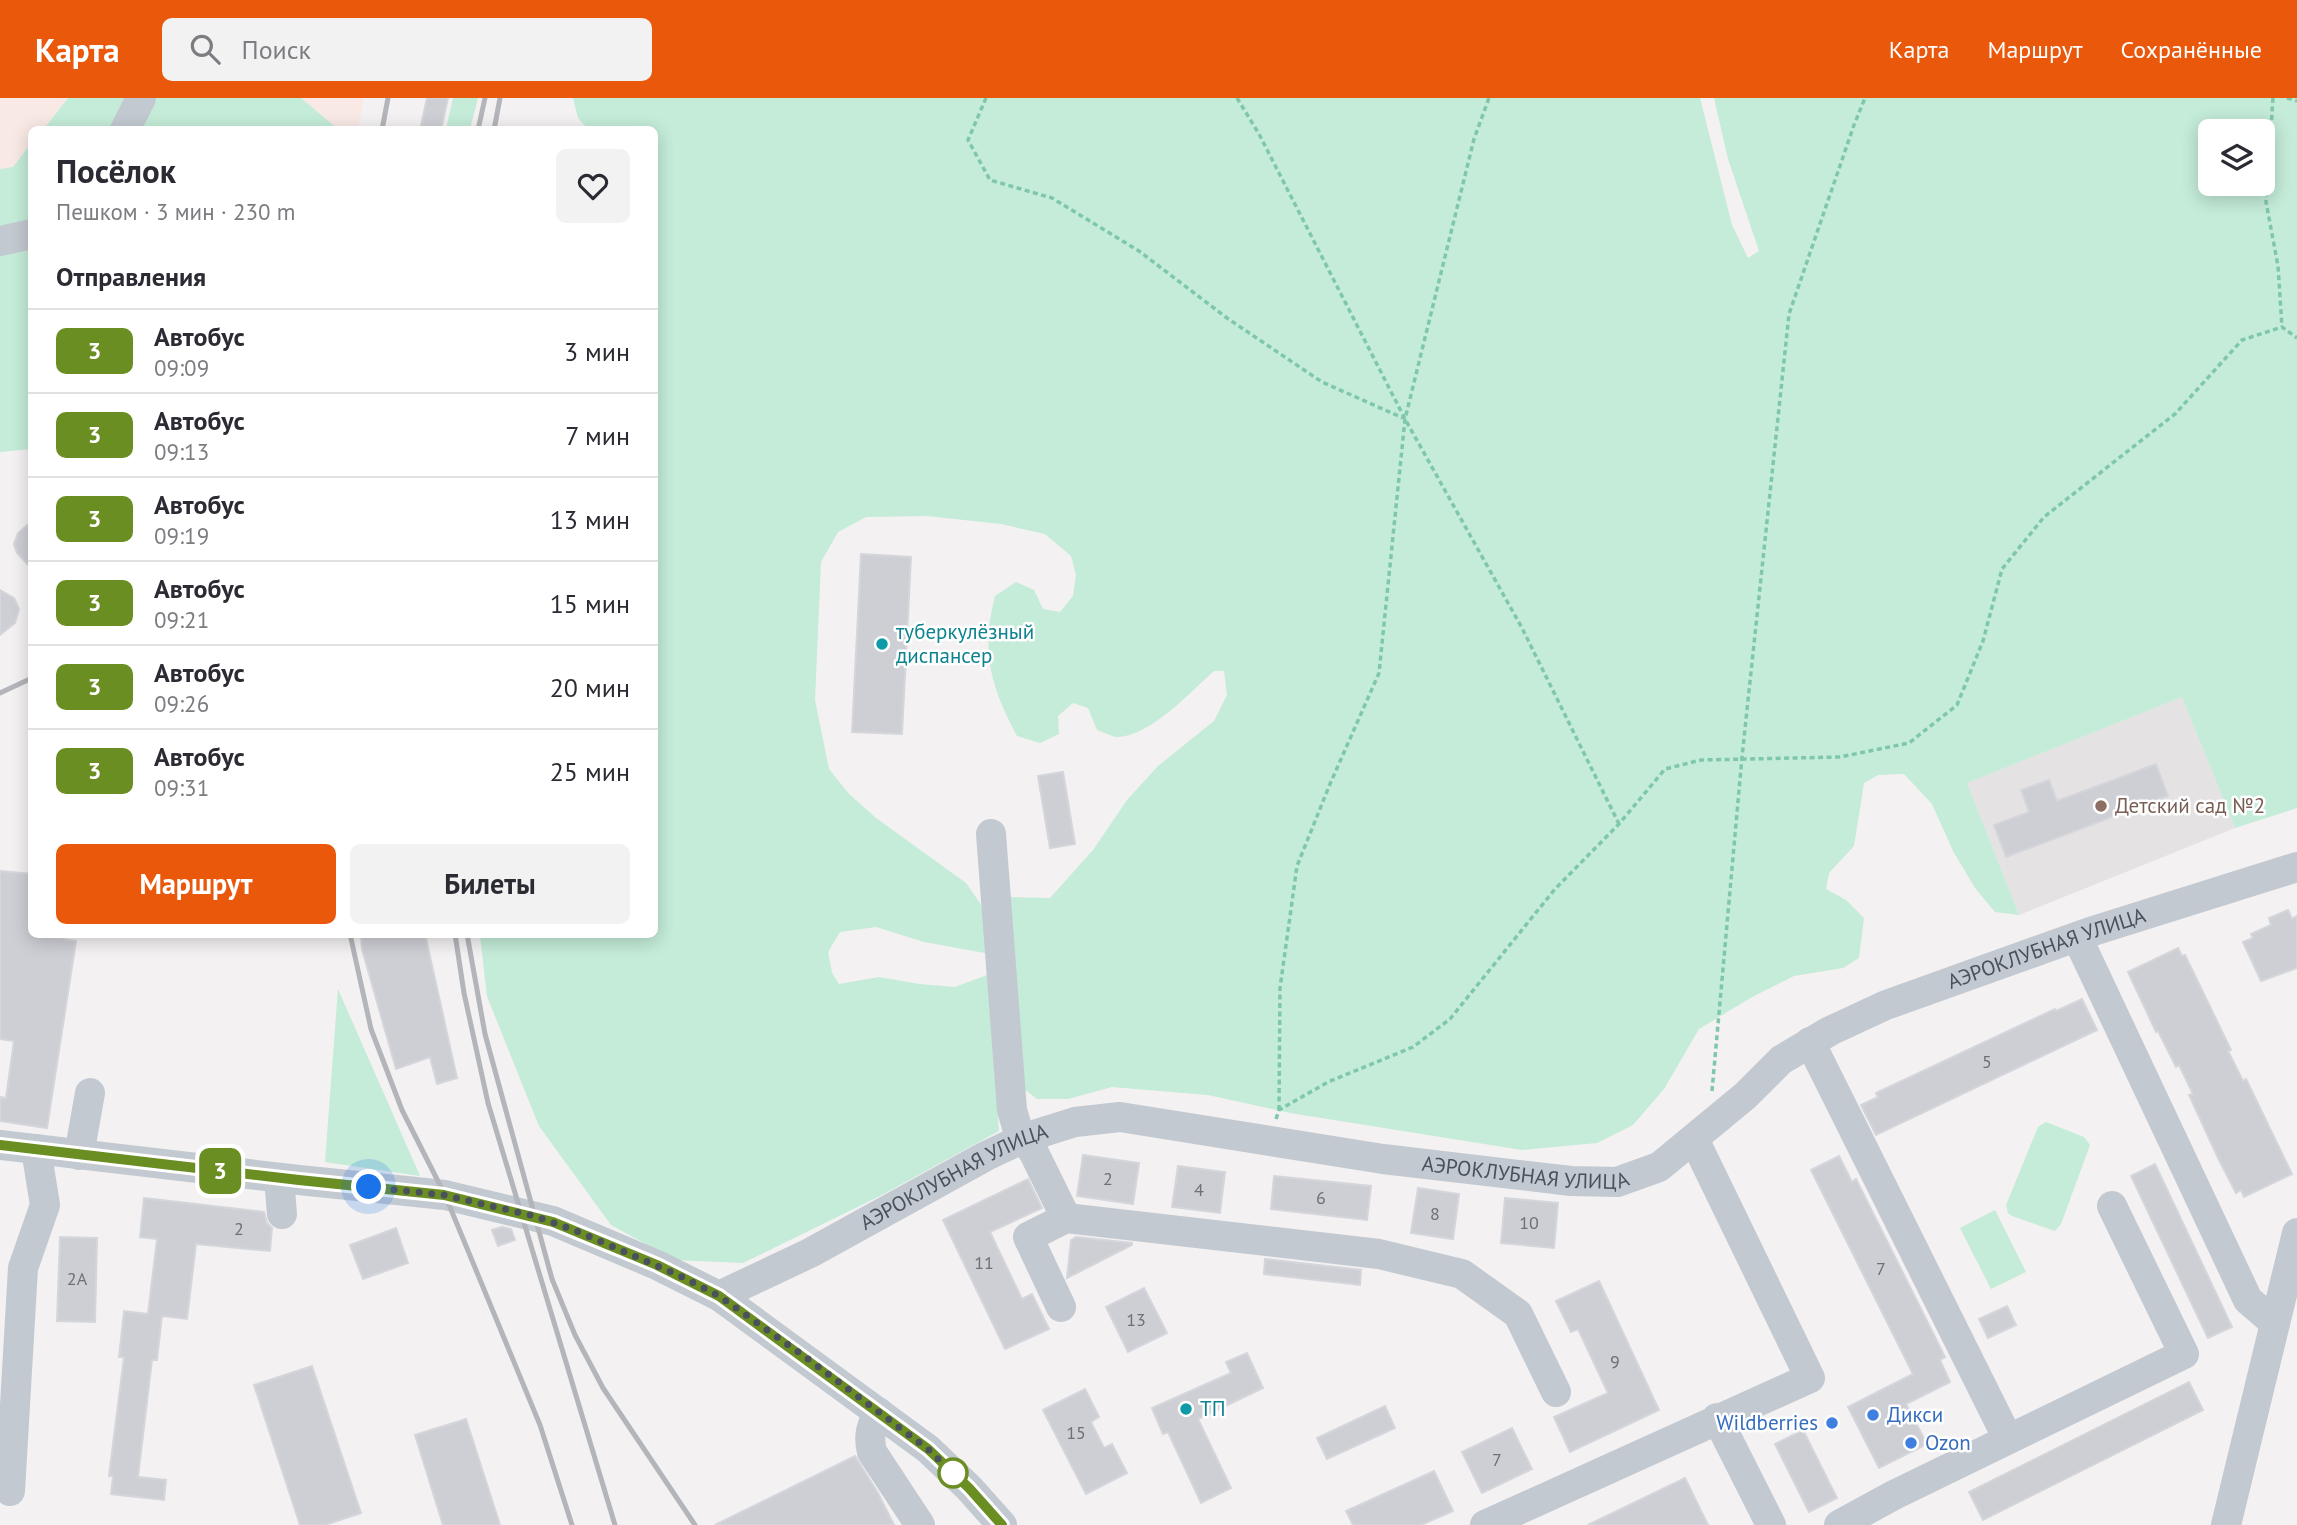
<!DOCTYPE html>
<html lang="ru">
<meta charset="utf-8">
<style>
:root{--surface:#fff;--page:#f2f2f3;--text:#2b2b33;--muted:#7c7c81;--line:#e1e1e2;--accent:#ea580c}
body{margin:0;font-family:"PT Sans",sans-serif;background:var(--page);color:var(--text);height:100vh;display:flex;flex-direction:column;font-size:26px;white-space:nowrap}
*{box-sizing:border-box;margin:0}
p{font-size:23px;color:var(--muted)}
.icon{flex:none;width:38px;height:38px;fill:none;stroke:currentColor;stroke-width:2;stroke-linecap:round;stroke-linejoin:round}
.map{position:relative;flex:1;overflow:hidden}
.drawer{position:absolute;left:28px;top:28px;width:630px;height:812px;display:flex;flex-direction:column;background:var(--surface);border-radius:10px;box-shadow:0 4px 18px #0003}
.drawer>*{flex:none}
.badge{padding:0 14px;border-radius:10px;font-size:24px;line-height:46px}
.buttons{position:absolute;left:2198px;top:21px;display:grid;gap:14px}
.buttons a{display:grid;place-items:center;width:77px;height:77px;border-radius:10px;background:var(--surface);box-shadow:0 4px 18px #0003;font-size:35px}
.you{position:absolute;width:35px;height:35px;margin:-18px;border:5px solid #fff;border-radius:50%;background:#1a73e8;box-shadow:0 0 0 10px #1a73e833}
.map>.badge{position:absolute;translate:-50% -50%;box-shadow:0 0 0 4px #fff}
h2{padding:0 28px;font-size:26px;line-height:63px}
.round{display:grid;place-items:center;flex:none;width:74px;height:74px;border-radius:10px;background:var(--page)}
.summary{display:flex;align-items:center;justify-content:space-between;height:119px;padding:0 28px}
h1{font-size:33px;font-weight:700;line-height:52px}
.cta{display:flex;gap:14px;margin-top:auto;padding:14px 28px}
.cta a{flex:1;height:80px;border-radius:10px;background:var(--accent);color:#fff;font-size:28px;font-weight:700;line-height:80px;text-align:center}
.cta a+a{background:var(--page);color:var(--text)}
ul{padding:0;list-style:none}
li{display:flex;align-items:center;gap:21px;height:84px;padding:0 28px;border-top:2px solid var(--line)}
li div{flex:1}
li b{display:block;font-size:26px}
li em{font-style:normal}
li .badge{min-width:77px;font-weight:700;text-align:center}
header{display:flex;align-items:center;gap:42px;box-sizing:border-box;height:98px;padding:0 35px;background:var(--accent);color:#fff}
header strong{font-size:33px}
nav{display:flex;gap:38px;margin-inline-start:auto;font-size:24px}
.search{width:490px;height:63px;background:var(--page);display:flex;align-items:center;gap:18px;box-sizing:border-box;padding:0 24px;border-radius:10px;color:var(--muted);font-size:26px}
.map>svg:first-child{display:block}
.education{fill:#e4e2e2}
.medical{fill:#f9e9e4}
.green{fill:#c4ecd8;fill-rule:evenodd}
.building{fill:#cecfd5;stroke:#d5d6db;stroke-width:2}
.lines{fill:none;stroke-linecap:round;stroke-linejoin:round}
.path{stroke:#7fc7ac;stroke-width:3.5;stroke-dasharray:5 3.5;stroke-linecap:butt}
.minor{stroke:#c3c9d1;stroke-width:30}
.rail{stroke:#b3b5ba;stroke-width:5}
.line-casing{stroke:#fff;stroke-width:16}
.line{stroke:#6b8e23;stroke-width:10}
.walk{stroke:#4a515c;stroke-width:7;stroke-dasharray:0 12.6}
.culture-dot{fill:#0f9aa8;stroke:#fff;stroke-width:2.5}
.education-dot{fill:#8d6e63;stroke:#fff;stroke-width:2.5}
.shop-dot{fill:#3f7fe0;stroke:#fff;stroke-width:2.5}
.stop-dot{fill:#fff;stroke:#6b8e23;stroke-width:3.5}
.labels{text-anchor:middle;stroke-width:5;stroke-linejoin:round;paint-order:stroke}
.number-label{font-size:18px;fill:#6b707a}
.culture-label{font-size:21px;fill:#0d838f;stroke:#fff;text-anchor:start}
.education-label{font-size:21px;fill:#785e54;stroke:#fff;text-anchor:start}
.street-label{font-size:21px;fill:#4a515c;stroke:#fff}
.shop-label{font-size:21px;fill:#366cbe;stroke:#fff;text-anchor:start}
</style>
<header>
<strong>Карта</strong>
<div class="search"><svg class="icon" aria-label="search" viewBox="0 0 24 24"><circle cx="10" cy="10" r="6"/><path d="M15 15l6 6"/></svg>Поиск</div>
<nav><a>Карта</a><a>Маршрут</a><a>Сохранённые</a></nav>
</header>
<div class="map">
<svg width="2297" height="1427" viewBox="0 0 2297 1427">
<rect width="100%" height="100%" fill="#f3f1f1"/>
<path class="education" d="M2182,599L2235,730L2019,817L1967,685Z"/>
<g class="medical">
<path d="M0,0H68L43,31L32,32L31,45L12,69L0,71Z"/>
<path d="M301,0H364L358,31H338Z"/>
</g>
<g class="green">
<path d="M68,0H301L338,31L43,32Z"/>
<path d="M453,0H478L470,31H446Z"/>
<path d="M573,0H1700L1732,127L1748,160L1759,153L1728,61L1714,0H2297V710L2235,730L2182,599L1967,685L2019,817L1995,814L1975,790L1953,753L1932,706L1904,676L1878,677L1864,685L1854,748L1829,775L1826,791L1846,802L1864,820L1859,860L1843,870L1794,878L1752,899L1699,931L1664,991L1633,1027L1597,1045L1522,1052L1290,1015L1208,997L1112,989L1068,1001H1037L1023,990L1005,799L1050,800L1093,752L1127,702L1158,668L1214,623L1227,597L1224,573H1214C1190,594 1152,637 1118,639C1112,639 1103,634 1097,632L1088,610L1073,605L1058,618L1059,636L1040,645L1017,638C990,587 981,554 995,498L1016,484L1034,492L1043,511L1060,514L1073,498L1076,477L1071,458L1045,436L1001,426L927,418L866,419L838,434L821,464L815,602L829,671L849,696L876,720L966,785L984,811L985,855L924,844L876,829L840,834L828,854L832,875L839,886L879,879L919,886L955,889L987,877L999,1033L880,1098L743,1165L675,1162L611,1127L539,1028L487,898L480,837L654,836V32L588,31L578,20ZM2210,33H2263V86H2210Z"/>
<path d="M31,45V351L0,354V71L13,69Z"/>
<path d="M338,891L420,1078L325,1064Z"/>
<path d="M2046,1024L2084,1039L2090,1047L2061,1126L2055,1133L2012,1118L2008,1115L2006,1107L2038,1029Z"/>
<path d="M1995,1112L2026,1174L1991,1191L1960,1130Z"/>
</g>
<g class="building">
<path d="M427,0H448L441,32H420Z"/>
<path d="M32,423V471L17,455L14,446L18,435Z"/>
<path d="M861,456L911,459L902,636L852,634Z"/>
<path d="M0,492L14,500L19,511L15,525L0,537Z"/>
<path d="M2156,666L2168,698L2006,759L1994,727L2029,714L2021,692L2049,682L2057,703Z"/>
<path d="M1063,674L1075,746L1050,750L1038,678Z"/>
<path d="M0,773L32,776V836L76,843L47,1030L0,1023V999L6,1000L14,943L0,941Z"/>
<path d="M2288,812L2292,821L2297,818V870L2261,883L2243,844L2253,840L2251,836L2271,827L2269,820Z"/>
<path d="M361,836H425L457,980L437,986L430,959L396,971L362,851Z"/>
<path d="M2178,850L2182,858L2185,857L2231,952L2228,953L2243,983L2246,981L2292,1076L2244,1099L2241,1092L2236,1095L2218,1060L2189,997L2193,996L2179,967L2176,969L2158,933L2156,934L2128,874Z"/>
<path d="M2082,901L2097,932L1876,1037L1861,1007L1878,999L1876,995L2055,911L2056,913Z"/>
<path d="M1083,1057L1139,1065L1133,1106L1077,1098Z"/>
<path d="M1839,1058L1852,1084L1856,1081L1945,1259L1940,1262L1950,1284L1906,1306L1927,1346L1879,1370L1848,1309L1913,1276L1811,1072Z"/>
<path d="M2155,1066L2232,1229L2208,1240L2131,1078Z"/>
<path d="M1178,1068L1225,1074L1220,1115L1172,1109Z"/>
<path d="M1274,1078L1371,1088L1367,1122L1271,1111Z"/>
<path d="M1028,1081L1042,1110L990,1134L1022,1201L1032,1196L1049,1231L1005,1251L943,1122Z"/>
<path d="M1418,1090L1459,1096L1453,1141L1411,1135Z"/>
<path d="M144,1100L264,1114L267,1125L272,1130L270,1153L196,1146L187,1221L162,1218L157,1262H152L138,1379L166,1382L164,1402L111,1396L113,1378H109L124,1259H119L124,1213L148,1216L157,1141L140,1139Z"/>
<path d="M1505,1100L1558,1105L1554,1150L1501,1145Z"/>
<path d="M502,1129L511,1131L515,1142L498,1148L492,1132Z"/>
<path d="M396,1130L408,1165L363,1181L350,1147Z"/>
<path d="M60,1139L97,1140L95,1224L57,1223Z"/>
<path d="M1076,1139L1132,1145V1147L1067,1180L1071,1142Z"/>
<path d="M1265,1161L1361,1172L1360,1187L1264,1176Z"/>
<path d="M1599,1183L1659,1312L1570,1354L1554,1319L1608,1295L1578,1231L1571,1234L1556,1203Z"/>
<path d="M1144,1190L1167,1235L1128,1254L1106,1209Z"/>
<path d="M2007,1208L2016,1227L1988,1240L1979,1221Z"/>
<path d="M1247,1255L1263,1290L1198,1321L1231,1390L1201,1405L1168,1334L1163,1336L1152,1310L1231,1275L1226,1264Z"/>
<path d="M312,1268L361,1415L325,1427H300L254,1287Z"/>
<path d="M2189,1284L2203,1312L1983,1422L1969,1394Z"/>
<path d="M1085,1291L1099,1319L1091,1324L1104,1350L1112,1346L1127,1375L1086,1396L1043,1312Z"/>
<path d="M1385,1308L1395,1330L1327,1361L1317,1340Z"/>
<path d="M466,1321L500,1427H443L415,1337Z"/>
<path d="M1512,1330L1532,1371L1482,1395L1462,1354Z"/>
<path d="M1803,1332L1837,1400L1809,1414L1775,1346Z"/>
<path d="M855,1358L878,1395L894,1427H715Z"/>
<path d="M1434,1373L1453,1413L1421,1427H1353L1346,1413Z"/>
<path d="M1685,1380L1708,1427H1588Z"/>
</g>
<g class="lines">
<g class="path">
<path d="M986,0L968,42L990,82L1052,100L1139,153L1227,220L1322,284L1403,320"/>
<path d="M1237,0L1259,36L1405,321L1522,530L1619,726"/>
<path d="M2273,0L2266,104L2278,168L2282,229"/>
<path d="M2287,0L2297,3"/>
<path d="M1712,993L1742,659L1789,216L1854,27L1865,0"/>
<path d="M1279,1012L1280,890L1297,768L1330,686L1379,575L1405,321L1474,41L1489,0"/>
<path d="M1276,1021L1279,1012L1328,984L1413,949L1450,921L1555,791L1619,726L1665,671L1701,662L1840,659L1909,645L1957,607L1983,543L2002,471L2044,419L2175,316L2242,242L2282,229L2297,240"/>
</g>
<g class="minor">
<path d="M125,32L141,0"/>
<path d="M0,143L32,136"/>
<path d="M991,736L1012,1012L1017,1029L1034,1055L1066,1120L1028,1139L1061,1209"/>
<path d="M2077,839L2248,1202L2275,1225"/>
<path d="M1810,944L2008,1341"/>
<path d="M0,1047L299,1082L445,1097L553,1123L657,1167L719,1198L928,1351L969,1390L1002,1427"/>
<path d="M79,1057L90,995"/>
<path d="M279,1080L282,1116"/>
<path d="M1066,1120L1379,1156L1462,1176L1518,1216L1556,1294"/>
<path id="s1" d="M719,1198L810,1155L986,1058L1024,1040L1075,1024L1120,1019L1383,1061L1571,1083L1617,1084L1659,1069L1745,998L1781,962L1830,933L1886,907L2090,834L2297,769"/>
<path d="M878,1314C871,1329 868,1338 872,1354L920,1427"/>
<path d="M1717,1320L1771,1427"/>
<path d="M10,1393L23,1170L45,1107L36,1051"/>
<path d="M1485,1427L1810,1280L1694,1041"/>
<path d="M1839,1427L1894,1397L2184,1256L2112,1108"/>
<path d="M2226,1427L2297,1135"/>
</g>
<g class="rail">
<path d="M382,32L388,0"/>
<path d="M478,32L485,0"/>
<path d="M494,32L500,0"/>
<path d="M0,595L32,580"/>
<path d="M350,836L371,931L402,1012L445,1097L540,1327L572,1427"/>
<path d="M455,836L464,895L488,1005L615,1427"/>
<path d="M467,836L485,936L552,1181L575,1237L603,1290L695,1427"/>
</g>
</g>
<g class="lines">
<g class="line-casing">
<path id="line" d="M0,1047L299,1082L444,1097L553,1124L657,1167L719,1198L928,1351L969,1390L1002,1427"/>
</g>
<use href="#line" class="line"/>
<path class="walk" d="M369,1089L444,1097L534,1118L574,1132L678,1177L719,1198L804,1258L928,1351L955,1377L953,1375"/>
</g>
<g class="culture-dot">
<circle cx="882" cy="546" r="7"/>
<circle cx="1186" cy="1311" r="7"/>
</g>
<circle class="education-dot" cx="2101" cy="708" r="7"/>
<g class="shop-dot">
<circle cx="1873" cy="1317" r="7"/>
<circle cx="1832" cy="1325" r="7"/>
<circle cx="1911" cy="1345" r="7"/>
</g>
<circle class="stop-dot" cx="953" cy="1375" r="14"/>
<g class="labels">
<g class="number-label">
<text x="1987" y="970">5</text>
<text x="1108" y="1087">2</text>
<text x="1199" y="1098">4</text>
<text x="1321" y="1106">6</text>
<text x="1435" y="1122">8</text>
<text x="1529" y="1131">10</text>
<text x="239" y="1137">2</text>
<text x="984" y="1171">11</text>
<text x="1881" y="1177">7</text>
<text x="77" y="1187">2А</text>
<text x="1136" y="1228">13</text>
<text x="1615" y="1270">9</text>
<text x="1076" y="1341">15</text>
<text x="1497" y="1368">7</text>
</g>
<g class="culture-label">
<text x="896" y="541">туберкулёзный<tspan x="896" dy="24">диспансер</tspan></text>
<text x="1200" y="1318">ТП</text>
</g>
<g class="education-label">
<text x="2115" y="715">Детский сад №2</text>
</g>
<g class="street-label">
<text dy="7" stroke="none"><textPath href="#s1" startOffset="1440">АЭРОКЛУБНАЯ УЛИЦА</textPath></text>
<text dy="7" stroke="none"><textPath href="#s1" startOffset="852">АЭРОКЛУБНАЯ УЛИЦА</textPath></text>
<text dy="7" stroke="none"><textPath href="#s1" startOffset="264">АЭРОКЛУБНАЯ УЛИЦА</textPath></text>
</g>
<g class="shop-label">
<text x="1887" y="1324">Дикси</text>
<text x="1818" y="1332" text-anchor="end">Wildberries</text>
<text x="1925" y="1352">Ozon</text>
</g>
</g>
</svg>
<div class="buttons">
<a><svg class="icon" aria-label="layers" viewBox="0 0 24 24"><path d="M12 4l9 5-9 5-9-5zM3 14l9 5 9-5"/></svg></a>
</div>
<div class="you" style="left:369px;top:1089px"></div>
<b class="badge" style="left:220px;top:1073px;background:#6b8e23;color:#fff">3</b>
<section class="drawer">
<div class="summary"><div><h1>Посёлок</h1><p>Пешком · 3 мин · 230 m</p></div><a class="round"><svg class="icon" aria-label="heart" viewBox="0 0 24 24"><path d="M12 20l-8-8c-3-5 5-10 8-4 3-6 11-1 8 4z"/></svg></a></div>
<h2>Отправления</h2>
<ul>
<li><span class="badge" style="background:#6b8e23;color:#fff">3</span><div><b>Автобус</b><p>09:09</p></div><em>3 мин</em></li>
<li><span class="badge" style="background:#6b8e23;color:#fff">3</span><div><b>Автобус</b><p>09:13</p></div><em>7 мин</em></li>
<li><span class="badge" style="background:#6b8e23;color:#fff">3</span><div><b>Автобус</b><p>09:19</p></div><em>13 мин</em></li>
<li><span class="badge" style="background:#6b8e23;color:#fff">3</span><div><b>Автобус</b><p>09:21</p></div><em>15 мин</em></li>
<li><span class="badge" style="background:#6b8e23;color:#fff">3</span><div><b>Автобус</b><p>09:26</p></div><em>20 мин</em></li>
<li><span class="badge" style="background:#6b8e23;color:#fff">3</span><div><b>Автобус</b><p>09:31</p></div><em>25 мин</em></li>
</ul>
<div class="cta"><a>Маршрут</a><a>Билеты</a></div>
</section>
</div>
